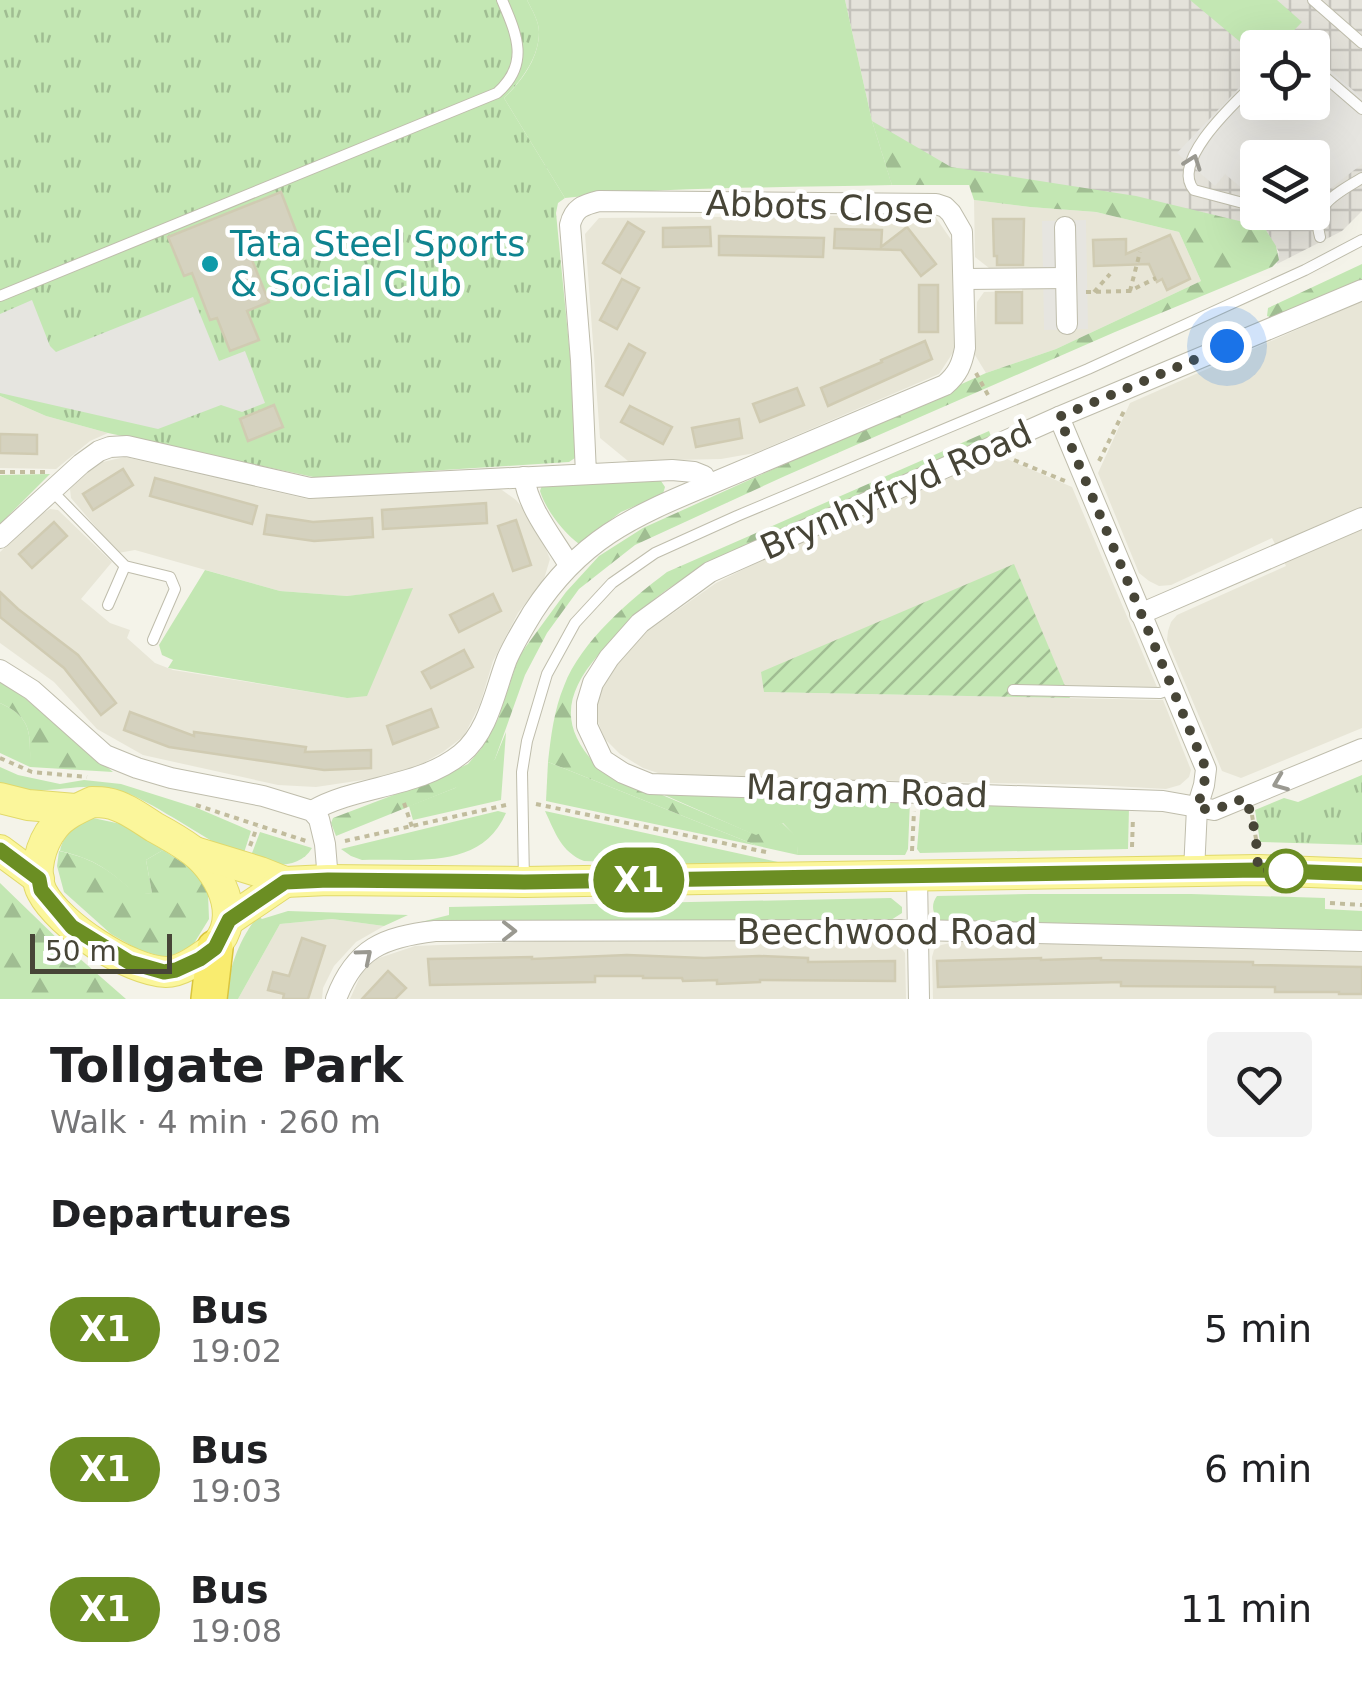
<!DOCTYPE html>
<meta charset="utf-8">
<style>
:root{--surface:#fff;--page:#f2f2f2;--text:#202124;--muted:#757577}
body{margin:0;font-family:"DejaVu Sans",sans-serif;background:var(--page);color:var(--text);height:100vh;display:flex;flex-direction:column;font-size:38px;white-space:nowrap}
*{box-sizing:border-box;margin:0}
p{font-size:32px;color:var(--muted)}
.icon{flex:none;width:55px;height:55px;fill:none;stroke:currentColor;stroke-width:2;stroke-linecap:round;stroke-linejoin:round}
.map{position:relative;height:999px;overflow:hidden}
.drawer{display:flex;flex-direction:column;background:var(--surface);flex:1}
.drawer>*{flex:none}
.badge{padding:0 20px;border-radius:32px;font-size:35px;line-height:65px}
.buttons{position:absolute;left:1240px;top:30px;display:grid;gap:20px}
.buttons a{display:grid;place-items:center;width:90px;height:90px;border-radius:10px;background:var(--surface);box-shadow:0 10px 40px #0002;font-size:50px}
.scale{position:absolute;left:30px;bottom:25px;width:142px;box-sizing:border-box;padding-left:10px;border:5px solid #474537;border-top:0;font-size:28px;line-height:35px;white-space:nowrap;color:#474537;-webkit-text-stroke:8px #fff;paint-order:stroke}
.you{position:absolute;width:50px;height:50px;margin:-25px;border:8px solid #fff;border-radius:50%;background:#1a73e8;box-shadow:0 0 0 15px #1a73e833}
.map>.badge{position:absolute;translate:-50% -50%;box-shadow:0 0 0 5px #fff}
h2{padding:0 50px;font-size:38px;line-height:90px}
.round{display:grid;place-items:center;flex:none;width:105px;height:105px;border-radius:10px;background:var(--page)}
.summary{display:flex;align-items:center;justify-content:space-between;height:170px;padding:0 50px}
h1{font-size:48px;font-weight:700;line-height:75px}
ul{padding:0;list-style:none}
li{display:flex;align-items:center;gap:30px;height:140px;padding:0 50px}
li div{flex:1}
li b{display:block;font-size:38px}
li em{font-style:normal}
li .badge{min-width:110px;font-weight:700;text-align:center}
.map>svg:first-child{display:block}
.residential{fill:#e8e6d7}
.industrial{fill:url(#industrial-grid);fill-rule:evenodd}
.grass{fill:#c3e7b3}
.forest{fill:url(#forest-firs)}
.park{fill:url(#park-tufts)}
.garden{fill:url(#garden-furrows)}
.parking{fill:#e6e5e0}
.building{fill:#d5d2bf;stroke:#d0cbb2;stroke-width:2.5}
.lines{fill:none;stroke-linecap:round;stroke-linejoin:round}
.service-casing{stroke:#bfbdac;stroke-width:12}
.minor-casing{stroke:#bfbdac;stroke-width:22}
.primary-casing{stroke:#e1d96a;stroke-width:32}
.motorway-casing{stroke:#d9c53e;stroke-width:38}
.path{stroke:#c1bc9d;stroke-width:4;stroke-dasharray:5 5;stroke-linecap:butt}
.service{stroke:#fff;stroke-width:10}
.minor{stroke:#fff;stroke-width:20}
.primary{stroke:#fbf69b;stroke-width:30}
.motorway{stroke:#f9ec6f;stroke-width:35}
.oneway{stroke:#9a9991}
.line-casing{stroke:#fff;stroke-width:22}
.line{stroke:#6b8e23;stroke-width:15}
.walk{stroke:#474537;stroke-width:10;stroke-dasharray:0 18}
.culture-dot{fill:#0f9aa8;stroke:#fff;stroke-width:4}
.stop-dot{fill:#fff;stroke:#6b8e23;stroke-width:5}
.labels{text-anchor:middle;stroke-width:9;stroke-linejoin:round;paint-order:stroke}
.street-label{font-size:35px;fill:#474537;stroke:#fff}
.culture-label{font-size:35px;fill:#0d838f;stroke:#fff;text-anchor:start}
</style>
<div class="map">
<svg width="1362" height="999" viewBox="0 0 1362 999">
<defs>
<pattern id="industrial-grid" width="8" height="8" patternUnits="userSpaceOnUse" patternTransform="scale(2.5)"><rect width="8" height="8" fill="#e4e2da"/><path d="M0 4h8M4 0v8" fill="none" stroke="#c5c3bc"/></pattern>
<pattern id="forest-firs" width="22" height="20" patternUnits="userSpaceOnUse" patternTransform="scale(2.5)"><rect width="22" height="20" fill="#c3e7b3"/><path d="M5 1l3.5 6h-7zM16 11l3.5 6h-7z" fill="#a0bd92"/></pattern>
<pattern id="park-tufts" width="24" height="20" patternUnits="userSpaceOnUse" patternTransform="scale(2.5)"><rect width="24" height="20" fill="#c3e7b3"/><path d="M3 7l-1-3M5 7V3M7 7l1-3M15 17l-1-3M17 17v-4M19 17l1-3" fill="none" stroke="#a0bd92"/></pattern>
<pattern id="garden-furrows" width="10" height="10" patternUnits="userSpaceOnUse" patternTransform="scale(2.5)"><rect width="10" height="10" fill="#c3e7b3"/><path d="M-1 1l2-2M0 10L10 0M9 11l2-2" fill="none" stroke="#a0bd92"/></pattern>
</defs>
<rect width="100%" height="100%" fill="#f4f3e9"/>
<g class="residential">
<path d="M974,200L1030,207L1096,212L1179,232L1201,281L1056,349L986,373L975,355L977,302L984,292L1022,291L1023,269L989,268L975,257Z"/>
<path d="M934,215L952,241L954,351L939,374L755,453L721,459L628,461L600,438L585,234L599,218Z"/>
<path d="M1362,301V728L1241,778L1222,771L1167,640L1168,631L1171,622L1177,615L1286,566L1272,538L1171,585L1159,586L1149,581L1139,573L1098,473L1130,403Z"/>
<path d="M0,396L46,416L108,433L90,441L56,469L0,468Z"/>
<path d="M1000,456L1072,487L1157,687L764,692L1163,700L1191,770L1189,777L1180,785L1166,789L1095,785L667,776L643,768L620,754L605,739L598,722L596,702L611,666L642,635L716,583L770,556Z"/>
<path d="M125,457L307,499L492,487L502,490L516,500L527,513L541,537L550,559L544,579L518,613L493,661L480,704L464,736L443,752L418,766L383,777L316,787L278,785L143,755L97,729L54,682L0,643V552L40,515L50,509L58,510L112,562L81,599L110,623L130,630L127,638L155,663L173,670L347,698L412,589L347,596L280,591L135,550L118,553L71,498L70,489L98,463Z"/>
<path d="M332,919L384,926L356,942L334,966L323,988L322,999H238L280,924Z"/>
<path d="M564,940L891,942L900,946L905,953L906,999H350L363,970L376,959L415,946Z"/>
<path d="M955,942L1362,951V999H933L932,957L934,950L941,945Z"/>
</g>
<path class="industrial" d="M845,0H1362V211L1342,231L1277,264L1279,252L1264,227L969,185H892L872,121ZM1258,48H1312V102H1258ZM1258,158H1312V212H1258Z"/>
<g class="grass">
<path d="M527,0H845L872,121L892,185C783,188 673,186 565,198L504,98C522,81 539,58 539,32C539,21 532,10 527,0Z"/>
<path d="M1190,0H1277L1302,22L1278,47L1258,48L1257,56Z"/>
<path d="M50,474L0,524V475Z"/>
<path d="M647,480L661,481L665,487L663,494L621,512L579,544C563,532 546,510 540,491L542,485Z"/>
<path d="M205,570L280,591L347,596L413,588L367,696L347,698L168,668L173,660L162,655L159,645Z"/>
<path d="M0,703C33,718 30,734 30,767L0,753Z"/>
<path d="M506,732L501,800L413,820L409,806L455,788L495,759Z"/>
<path d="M548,762L758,846L546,801Z"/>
<path d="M0,767L18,775L60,784L84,780L121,784L197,808L251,831L242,859C219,845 196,832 174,818C156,808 137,795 117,790C77,779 40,801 0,783Z"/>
<path d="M660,793L910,801L908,849L905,855H798L796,837L783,823L757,836Z"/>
<path d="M921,801L1129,808L1128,849L920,853L917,849Z"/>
<path d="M498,811L506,813C481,871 415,858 362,860L351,856L341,849Z"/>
<path d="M545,811L787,864L726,866L584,861C561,852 555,832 545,811Z"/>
<path d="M93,818L121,824L163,850L146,860L152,893L137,895C110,871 96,859 60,851C64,832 76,826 93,818Z"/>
<path d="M260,832L312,848C299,870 270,866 249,861Z"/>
<path d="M1030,894H1191L1325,898V909L1362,911V933L944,923C934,917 929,907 937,896Z"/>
<path d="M891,898L902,907V913L891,920V924L489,922L397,928L449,915V907Z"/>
<path d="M288,911L408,915L384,926L332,919L280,924L238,999H222C233,966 235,945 258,916L262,919Z"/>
</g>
<g class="forest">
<path d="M872,121L951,167L1136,196L1264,227L1276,246L1279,260L1272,267L1115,332L785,476L635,545L579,589L547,633L525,675L495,759L484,772L478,778L455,788L336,836L331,823L333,818L433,780L468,764L481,749L498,719L519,656L566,592L599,556L643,528L986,373L1056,349L1201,281L1179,232L1096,212L1030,207L974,200L969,185H892Z"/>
<path d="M1362,264V282L1272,318L1267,316L1268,308Z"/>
<path d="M989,431L992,439C941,462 889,484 838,507C781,533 716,554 665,591C640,609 619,631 599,654C563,696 560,728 599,768L756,835L782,823L797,837L798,855L758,846L548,762C551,736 554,710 564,686C581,641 630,600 667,572Z"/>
<path d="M0,682L21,695L113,772L30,767C30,734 33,718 0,703Z"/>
<path d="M163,850L197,872L208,893L209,919L193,945L167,958L139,950L111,934L64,892L57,866L59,851C96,859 110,871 137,894L152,893L146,860Z"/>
<path d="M0,883L62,943L126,999H0Z"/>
</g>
<g class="park">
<path d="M0,0H527C532,10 539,21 539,32C539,58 521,81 504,98L565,198L558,203L556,213L570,355L575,458L569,462L318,478L108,433L46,416L0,396Z"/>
<path d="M1362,775V845L1260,842L1255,810L1284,798L1298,802Z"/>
</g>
<path class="garden" d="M1014,564L1070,698L764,692L761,672Z"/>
<g class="parking">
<path d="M1313,55L1362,98V164L1313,202L1312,158H1258L1257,201L1225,174L1215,186L1177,153L1257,69L1258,102H1312Z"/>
<path d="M1086,220L1088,329L1044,330L1042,221Z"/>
<path d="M193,297L219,361L245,351L265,403L242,412L221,405L158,429L0,393V314L32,300L50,346L56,352Z"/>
</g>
<g class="building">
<path d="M281,192L296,231L248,250L269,302L247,311L259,340L230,351L217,318L210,320L192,273L184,276L168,237Z"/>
<path d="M993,219H1024L1023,265H997V256H994Z"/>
<path d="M628,222L644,232L620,273L603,263Z"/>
<path d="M710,227L711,246L663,247V228Z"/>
<path d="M907,227L936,264L921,276L901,250L834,248L835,229L882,230L881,247Z"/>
<path d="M1170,235L1190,279L1167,290L1162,279L1157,282L1149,264L1094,266L1093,240L1126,239V254Z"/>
<path d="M719,236L824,238L823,257L719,255Z"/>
<path d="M622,279L639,288L617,329L600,320Z"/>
<rect x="919" y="285" width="19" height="47"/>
<rect x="996" y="292" width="26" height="31"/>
<path d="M925,341L932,359L828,406L821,388L882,362L881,360Z"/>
<path d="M629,344L645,353L623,395L606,386Z"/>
<path d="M797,388L804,405L760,422L753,404Z"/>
<path d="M274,405L283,427L248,441L240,419Z"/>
<path d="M630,406L672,427L663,444L621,422Z"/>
<path d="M739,419L742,438L696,447L692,428Z"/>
<path d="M0,434L37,435V454L0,453Z"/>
<path d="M123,469L133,485L93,510L83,494Z"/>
<path d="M155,478L257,506L252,524L150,496Z"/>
<path d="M486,503L487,523L383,529L382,510Z"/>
<path d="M267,515L313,522L372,518L373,537L314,541L264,534Z"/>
<path d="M516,520L531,565L513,571L498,526Z"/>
<path d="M54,522L67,536L32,568L19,554Z"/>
<path d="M0,592L18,609L78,655L116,703L101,715L64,668L0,617Z"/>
<path d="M493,594L501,611L459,632L450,615Z"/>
<path d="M464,650L473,667L431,688L422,672Z"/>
<path d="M431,709L438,727L393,744L387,726Z"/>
<path d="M130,712L194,736V732L306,747L305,752L371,750V768L324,770L169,747L124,730Z"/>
<path d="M302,938L325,946L308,999H283L284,994L268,990L273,972L289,976Z"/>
<path d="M627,955L704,958L759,956L808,958V962L895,961V981L760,980V982L717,984V980L683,981L682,978H643V976H595V982L430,985L428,959L532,957V959Z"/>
<path d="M1041,958V960L1101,958V960L1253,962V965L1362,967V994H1339V992H1275V987L1121,986V982L938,987L937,961Z"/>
<path d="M388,971L406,988L395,999H362Z"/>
</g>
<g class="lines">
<g class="service-casing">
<g id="service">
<path d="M1313,0L1362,43"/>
<path d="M1312,66L1362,109"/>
<path d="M1258,80C1238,100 1169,161 1194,190L1258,207"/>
<path d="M1276,212L1297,219L1303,224"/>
<path d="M1320,237C1311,204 1338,193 1362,178"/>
<path d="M0,296L497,93C530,64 517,35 502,0"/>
<path d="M52,491L125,566L170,577L175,589L153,640"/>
<path d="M108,605L125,566"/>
<path d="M1013,690L1160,693L1172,689"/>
<path d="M524,881L522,772L527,741L547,674L575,623L612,583L655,553L737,516L1088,369L1305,270L1362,240"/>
</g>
</g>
<g class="minor-casing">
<g id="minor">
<path d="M1065,227L1067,324"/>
<path d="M964,279L1066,278"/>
<path d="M1362,290L1059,417L710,572L640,623L609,658L593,683L587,703V726L603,760L623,773L650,784L1163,801L1214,810L1362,749"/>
<path d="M1059,417L1206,769L1204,785L1197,808L1194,871"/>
<path d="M524,477C528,507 550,534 566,560L571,562"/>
<path d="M0,538L81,464L99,451L110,447L127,446L310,488L672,470L694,472L704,476L708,485L945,385C958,374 962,364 965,348L962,232L951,213L945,207L936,204L599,201C583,205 574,208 570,225L581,361L586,474"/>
<path d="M1140,614L1362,518"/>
<path d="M0,670L32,690L105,755L137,768L171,778L263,796L312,811L319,819L325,844L328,880"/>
<path d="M312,811C357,785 419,788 461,754C489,731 495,690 507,659C514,643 524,627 533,612C580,540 631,517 708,485"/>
<path d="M917,876L919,999"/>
<path d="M336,999C355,948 384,937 435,931L919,930L1362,941"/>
</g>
</g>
<g class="primary-casing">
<g id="primary">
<path d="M0,798L28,805L75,809"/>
<path d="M92,802C97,802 102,802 107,803C124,806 140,818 154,827C167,834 181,842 193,851C224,875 246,926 207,953C196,961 180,972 166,972C129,971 59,925 42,892C32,873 41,843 54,827C63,815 79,808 92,802Z"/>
<path d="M0,850L39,879"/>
<path d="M195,852L260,872L285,882L328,880L524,882L1258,870L1362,874"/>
<path d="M229,920L285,882"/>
</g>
</g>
<g class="motorway-casing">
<path id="motorway" d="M209,999L215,948"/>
</g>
<g class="path">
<path d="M1130,291L1140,252"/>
<path d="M1086,292L1130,291L1156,278"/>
<path d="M1094,292L1110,274"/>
<path d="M976,373L988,395"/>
<path d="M1014,460L1065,481"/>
<path d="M1099,461L1124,411"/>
<path d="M0,472H46"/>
<path d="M0,758L32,772L87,777"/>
<path d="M404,803L412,827"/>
<path d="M536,804L766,852"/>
<path d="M196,805L306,841"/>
<path d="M1252,815L1257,845"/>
<path d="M345,841L506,805"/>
<path d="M250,846L257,827"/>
<path d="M1132,847L1133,817"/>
<path d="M912,851L914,811"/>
<path d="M1330,903L1362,905"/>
</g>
<use href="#service" class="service"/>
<use href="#minor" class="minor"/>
<use href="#primary" class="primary"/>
<use href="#motorway" class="motorway"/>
</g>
<defs><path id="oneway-chevron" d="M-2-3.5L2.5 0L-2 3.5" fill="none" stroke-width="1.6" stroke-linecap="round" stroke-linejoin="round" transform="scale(2.5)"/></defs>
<g class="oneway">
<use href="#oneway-chevron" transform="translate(1193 162) rotate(-70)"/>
<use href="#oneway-chevron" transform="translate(1280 783) rotate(158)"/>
<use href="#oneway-chevron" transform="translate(509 931)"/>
<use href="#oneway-chevron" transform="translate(365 956) rotate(-40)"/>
</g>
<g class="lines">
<g class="line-casing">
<path id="line" d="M0,850L39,879L41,890L72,927L129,962L164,972L176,970L200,959L215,948L229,920L285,882L328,880L524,882L1258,870L1362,874"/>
</g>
<use href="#line" class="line"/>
<path class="walk" d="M1227,346L1059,417L1206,769L1204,785L1197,808L1214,810L1245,798C1255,821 1257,845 1258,870L1286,871"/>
</g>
<circle class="culture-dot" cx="210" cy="264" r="10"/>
<circle class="stop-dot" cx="1286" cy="871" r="20"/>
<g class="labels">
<g class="street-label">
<text transform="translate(820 207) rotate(2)" y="12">Abbots Close</text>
<text transform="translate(896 490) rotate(-24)" y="12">Brynhyfryd Road</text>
<text transform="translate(867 791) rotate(2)" y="12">Margam Road</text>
<text x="887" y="944">Beechwood Road</text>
</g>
<g class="culture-label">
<text x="230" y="256">Tata Steel Sports<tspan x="230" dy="40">&amp; Social Club</tspan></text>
</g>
</g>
</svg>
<div class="buttons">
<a><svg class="icon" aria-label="locate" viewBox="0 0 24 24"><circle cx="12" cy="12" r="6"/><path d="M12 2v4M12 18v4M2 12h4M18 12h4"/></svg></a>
<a><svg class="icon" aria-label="layers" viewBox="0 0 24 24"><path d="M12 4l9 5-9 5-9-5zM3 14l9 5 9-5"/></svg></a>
</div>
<div class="scale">50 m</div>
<div class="you" style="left:1227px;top:346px"></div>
<b class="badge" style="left:639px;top:880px;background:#6b8e23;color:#fff">X1</b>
</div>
<section class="drawer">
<div class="summary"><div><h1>Tollgate Park</h1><p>Walk · 4 min · 260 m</p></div><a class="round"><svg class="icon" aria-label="heart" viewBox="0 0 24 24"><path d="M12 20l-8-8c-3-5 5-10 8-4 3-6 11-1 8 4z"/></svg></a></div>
<h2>Departures</h2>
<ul>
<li><span class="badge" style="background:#6b8e23;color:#fff">X1</span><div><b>Bus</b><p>19:02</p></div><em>5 min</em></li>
<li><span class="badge" style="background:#6b8e23;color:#fff">X1</span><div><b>Bus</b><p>19:03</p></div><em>6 min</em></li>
<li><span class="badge" style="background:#6b8e23;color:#fff">X1</span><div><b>Bus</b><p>19:08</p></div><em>11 min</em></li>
</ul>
</section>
